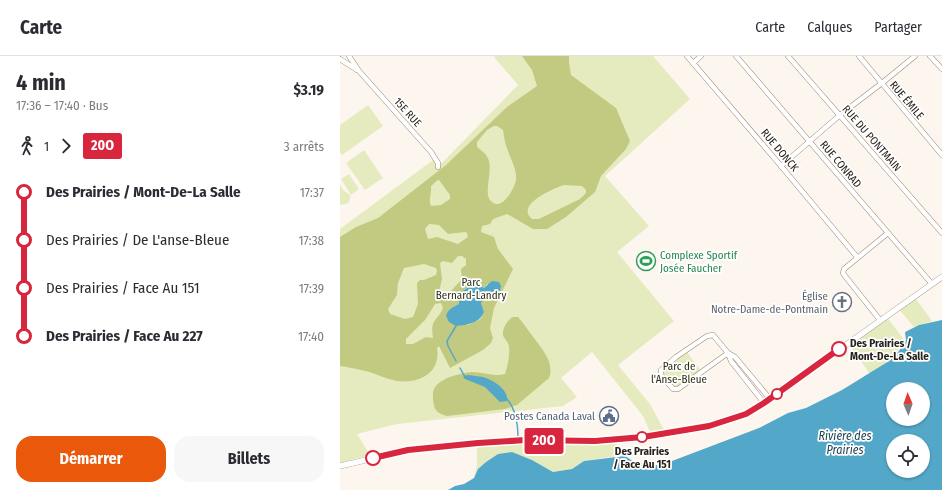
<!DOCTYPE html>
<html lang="fr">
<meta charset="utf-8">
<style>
:root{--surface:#fff;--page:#f7f7f7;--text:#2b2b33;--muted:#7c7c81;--line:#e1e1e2;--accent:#ea580c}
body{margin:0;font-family:"Fira Sans Condensed",sans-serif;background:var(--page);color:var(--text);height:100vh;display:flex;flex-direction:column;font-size:15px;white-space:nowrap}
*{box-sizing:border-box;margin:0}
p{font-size:13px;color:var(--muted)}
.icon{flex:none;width:22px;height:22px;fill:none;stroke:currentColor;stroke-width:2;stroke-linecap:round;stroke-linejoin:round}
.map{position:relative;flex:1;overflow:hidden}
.sheet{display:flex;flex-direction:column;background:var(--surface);width:340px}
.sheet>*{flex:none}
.badge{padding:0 8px;border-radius:3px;font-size:14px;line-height:26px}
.needle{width:26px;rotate:358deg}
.buttons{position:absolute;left:546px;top:326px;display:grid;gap:8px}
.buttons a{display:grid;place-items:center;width:44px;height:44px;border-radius:50%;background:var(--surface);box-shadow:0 1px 3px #0004;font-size:20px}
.map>.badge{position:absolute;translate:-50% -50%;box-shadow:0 0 0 2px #fff}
.legs{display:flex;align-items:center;gap:6px;height:44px;padding:0 16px;font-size:13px}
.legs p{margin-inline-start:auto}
.overview{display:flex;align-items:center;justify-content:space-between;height:68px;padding:0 16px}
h1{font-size:22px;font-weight:700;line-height:30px}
.cta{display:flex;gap:8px;margin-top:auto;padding:8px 16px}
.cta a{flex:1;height:46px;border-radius:16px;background:var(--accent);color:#fff;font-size:16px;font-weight:700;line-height:46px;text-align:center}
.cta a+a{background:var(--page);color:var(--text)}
ul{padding:0 16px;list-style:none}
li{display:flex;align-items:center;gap:14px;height:48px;font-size:15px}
li i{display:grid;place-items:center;width:6px;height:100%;margin:0 5px;background:currentColor}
li i::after{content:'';width:10px;height:10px;margin:-5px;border:3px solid;border-radius:50%;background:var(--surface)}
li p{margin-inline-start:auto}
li:first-child i{background:linear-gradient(#0000 50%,currentColor 0)}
li:last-child i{background:linear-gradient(currentColor 50%,#0000 0)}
header{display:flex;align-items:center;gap:24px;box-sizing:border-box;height:56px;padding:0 20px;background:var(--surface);border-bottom:1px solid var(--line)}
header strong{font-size:19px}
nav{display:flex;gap:22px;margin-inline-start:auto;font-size:14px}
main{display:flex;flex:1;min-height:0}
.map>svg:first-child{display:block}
.green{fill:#e6ebbf}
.forest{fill:#c2c981;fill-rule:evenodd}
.water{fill:#53a7c8;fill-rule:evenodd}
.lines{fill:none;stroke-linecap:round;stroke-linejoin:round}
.stream{stroke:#53a7c8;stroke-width:1.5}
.minor-casing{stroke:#978777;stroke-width:5.5}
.tertiary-casing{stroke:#978777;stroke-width:6}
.minor{stroke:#fff;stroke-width:4.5}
.tertiary{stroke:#fff;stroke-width:5.5}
.line-1-casing{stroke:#fff;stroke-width:9}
.line-1{stroke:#d7263d;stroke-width:6}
.stop-1-dot{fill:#fff;stroke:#d7263d;stroke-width:2}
.labels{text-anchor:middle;stroke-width:3.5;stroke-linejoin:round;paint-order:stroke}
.street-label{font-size:11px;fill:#28221b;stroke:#fff}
.leisure-label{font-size:11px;fill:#27864d;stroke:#fff;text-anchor:start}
.park-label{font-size:11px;fill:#2c2e0e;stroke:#fff}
.worship-label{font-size:11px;fill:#5b616d;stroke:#fff;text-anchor:end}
.stop-label{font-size:11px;font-weight:bold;fill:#28221b;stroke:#fff;text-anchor:start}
.service-label{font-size:11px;fill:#4e5e75;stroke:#fff;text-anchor:end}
.water-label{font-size:12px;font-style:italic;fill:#1d4352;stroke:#fff}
</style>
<header>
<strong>Carte</strong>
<nav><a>Carte</a><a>Calques</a><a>Partager</a></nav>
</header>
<main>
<section class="sheet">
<div class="overview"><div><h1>4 min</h1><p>17:36 – 17:40 · Bus</p></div><b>$3.19</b></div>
<div class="legs"><svg class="icon" aria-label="walk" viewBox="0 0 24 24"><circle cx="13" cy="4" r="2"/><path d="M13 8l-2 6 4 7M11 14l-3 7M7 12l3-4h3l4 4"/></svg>1<svg class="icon" aria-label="forward" viewBox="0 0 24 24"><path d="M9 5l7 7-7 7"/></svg><b class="badge" style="background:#d7263d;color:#fff">20O</b><p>3 arrêts</p></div>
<ul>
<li><i style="color:#d7263d"></i><b>Des Prairies / Mont-De-La Salle</b><p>17:37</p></li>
<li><i style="color:#d7263d"></i><span>Des Prairies / De L'anse-Bleue</span><p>17:38</p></li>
<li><i style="color:#d7263d"></i><span>Des Prairies / Face Au 151</span><p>17:39</p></li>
<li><i style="color:#d7263d"></i><b>Des Prairies / Face Au 227</b><p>17:40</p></li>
</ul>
<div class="cta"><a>Démarrer</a><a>Billets</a></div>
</section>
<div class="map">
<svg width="602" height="434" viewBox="0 0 602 434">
<rect width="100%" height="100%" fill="#fdf6ef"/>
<g class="green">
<path d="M156,0H313L350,43L265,120L309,170L277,196L334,265L278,309L310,348L324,374L310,376L303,360L252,296L221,322L237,341L223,350L57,368L17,378L30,399L0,407V173L93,104L98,111L178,29L154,1Z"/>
<path d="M28,49L43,70L2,99L0,96V69Z"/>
<path d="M24,94L43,122L25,134L6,107Z"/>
<path d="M9,118L19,133L11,139L1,123Z"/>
<path d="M0,129L3,134L10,139V143L8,147L2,149L0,148Z"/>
<path d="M576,243L592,265L579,269L574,271L558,252Z"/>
<path d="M546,260L565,285C556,300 544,308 530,318L508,287Z"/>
<path d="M346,295L362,316L343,331L333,333L321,314Z"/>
<path d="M276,383L278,400L244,405L232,413L213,416L192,404L172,396L158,398L146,406L138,413L134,421L137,409V387Z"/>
</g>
<g class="forest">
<path d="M182,0H229V7L231,19L276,52L290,85L286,93L261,120L255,136L226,161L207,173H193L167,158L153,163L150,168L142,170L141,176L154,181L158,193L173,213L154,252L150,272L153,282L151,287L143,294L110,312L99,290L97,292C101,317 79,328 57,325C45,323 33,316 21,314C14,312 7,311 0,310V181L16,171L38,162L106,109L167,51L197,30L192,14ZM154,70H157L163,74C164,81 165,88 168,95C172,107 180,118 174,130C171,138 159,156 150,144C144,137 152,116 149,105C147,98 142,95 137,91V86L147,74ZM98,124H99L110,139V143L101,149L91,150C88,143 92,137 91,130ZM224,129L242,130L246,134V137L240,143L199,163H192C175,149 212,133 224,129ZM89,168L99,169L108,178L125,176L127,177L128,181L118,188L97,181L88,183L85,173ZM118,200H122L126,203V209L121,213L122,223L111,235L101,239L99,236L102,223L100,207L103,205L112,207ZM84,208L96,212L97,215L96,219L84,224H80L77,227L78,248L73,261L65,263L50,258L48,253L57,239L58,227L64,212ZM147,228L159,236L143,243L141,247L144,256L142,261L139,264L128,269L111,252L119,248L138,229L144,232ZM101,247L103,252C101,257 99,259 96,263C91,268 92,275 93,282L86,281L73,288H66V283L85,264L95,248Z"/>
<path d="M173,261H178C185,269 190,277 197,286C205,297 214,308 209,322L177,349L165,353L107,360C100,358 95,356 94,349C93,345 92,338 94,333C99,322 121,317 132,316C144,316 154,321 165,318C168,309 170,299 169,290C168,285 164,283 163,279C162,273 168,263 173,261Z"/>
</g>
<g class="water">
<path d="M152,225L159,226L161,230L160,235L144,243L141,247L144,256C140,267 127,269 116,270L109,266L106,260C108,253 113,251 119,248V240L120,237L133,228L138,229L144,232Z"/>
<path d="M602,264V434H108L115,430L124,428L134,422L138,413L146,406L158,398L172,396L192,404L213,416L232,413L244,405L285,400L294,406L313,410L332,405L419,372L448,357L466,352L502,334L549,305L559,295L566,284L565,276L579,269ZM553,333H583V363H553ZM553,385H583V415H553Z"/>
<path d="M127,319C134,320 140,320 146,322C155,325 169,335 167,345L160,346L145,331L125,323L123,321Z"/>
</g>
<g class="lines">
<g class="stream">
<path d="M116,270L107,285L108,290L116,305"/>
<path d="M120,312L125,321"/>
<path d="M166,342C175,351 178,368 178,380"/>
</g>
<g class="minor-casing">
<g id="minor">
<path d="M9,0L19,15L91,96L98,107V111"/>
<path d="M347,0L441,110L517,201"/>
<path d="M396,0L592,228"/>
<path d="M448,0L602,177"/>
<path d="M519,0L602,99"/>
<path d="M590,0L602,13"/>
<path d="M0,3L17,14"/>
<path d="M353,7L361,0"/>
<path d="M441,110L500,59L542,27L575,0"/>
<path d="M540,264L505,220L503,217L504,213L548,177"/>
<path d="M388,297L338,333H333L321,319V314L336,301L367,280L373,279L388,297L391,305L424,347"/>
<path d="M388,297L395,301L430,343"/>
</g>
</g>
<g class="tertiary-casing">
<path id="tertiary" d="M0,410L68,394L137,387L186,384L255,385L303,381L369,370L406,358L424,347L602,221"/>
</g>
<use href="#minor" class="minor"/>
<use href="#tertiary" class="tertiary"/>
</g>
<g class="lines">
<g class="line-1-casing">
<path id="line-1" d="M33,402L68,394L138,387L186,384L255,385L303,381L369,370L406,358L424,347L499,293"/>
</g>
<use href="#line-1" class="line-1"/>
</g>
<defs>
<g id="stadium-ring" transform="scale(1)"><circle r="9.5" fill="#fff" stroke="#2e9e5b" stroke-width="1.5"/><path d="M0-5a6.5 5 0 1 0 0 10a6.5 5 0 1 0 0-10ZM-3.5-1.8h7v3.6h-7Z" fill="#2e9e5b"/></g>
<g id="church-ring" transform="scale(1)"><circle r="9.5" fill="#fff" stroke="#6b7280" stroke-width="1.5"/><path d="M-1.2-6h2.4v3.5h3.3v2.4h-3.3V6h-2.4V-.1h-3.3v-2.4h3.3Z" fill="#6b7280"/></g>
<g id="civic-ring" transform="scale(1)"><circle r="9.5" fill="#fff" stroke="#5c6f8a" stroke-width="1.5"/><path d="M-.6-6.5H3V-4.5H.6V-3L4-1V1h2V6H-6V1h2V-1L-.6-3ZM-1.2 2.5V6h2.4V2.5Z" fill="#5c6f8a"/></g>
</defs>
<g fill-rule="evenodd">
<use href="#stadium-ring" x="306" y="205"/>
<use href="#church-ring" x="502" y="246"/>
<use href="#civic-ring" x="269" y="360"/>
</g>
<g class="stop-1-dot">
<circle cx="499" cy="293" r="7"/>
<circle cx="437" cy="338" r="5"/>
<circle cx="302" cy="381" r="5"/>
<circle cx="33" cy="402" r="7"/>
</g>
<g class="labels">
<g class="street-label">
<text transform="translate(567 44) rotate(50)" y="4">RUE ÉMILE</text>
<text transform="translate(68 56) rotate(48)" y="4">15E RUE</text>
<text transform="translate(532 82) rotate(49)" y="4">RUE DU PONTMAIN</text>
<text transform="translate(440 94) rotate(50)" y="4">RUE DONCK</text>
<text transform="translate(501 108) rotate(50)" y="4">RUE CONRAD</text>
</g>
<g class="leisure-label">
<text x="320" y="203">Complexe Sportif<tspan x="320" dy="13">Josée Faucher</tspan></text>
</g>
<g class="park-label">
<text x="131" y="230">Parc<tspan x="131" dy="13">Bernard-Landry</tspan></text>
<text x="339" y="314">Parc de<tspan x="339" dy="13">l'Anse-Bleue</tspan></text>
</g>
<g class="worship-label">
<text x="488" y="244">Église<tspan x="488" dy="13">Notre-Dame-de-Pontmain</tspan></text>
</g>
<g class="stop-label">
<text x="510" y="291">Des Prairies /<tspan x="510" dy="13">Mont-De-La Salle</tspan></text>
<text x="302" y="399" text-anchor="middle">Des Prairies<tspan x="302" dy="13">/ Face Au 151</tspan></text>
</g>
<g class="service-label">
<text x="255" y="364">Postes Canada Laval</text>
</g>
<g class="water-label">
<text x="505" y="384">Rivière des<tspan x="505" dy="14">Prairies</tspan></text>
</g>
</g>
</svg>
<div class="buttons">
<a><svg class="needle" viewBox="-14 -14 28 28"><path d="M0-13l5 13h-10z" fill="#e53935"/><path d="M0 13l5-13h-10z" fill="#7c7c81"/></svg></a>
<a><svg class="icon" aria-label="locate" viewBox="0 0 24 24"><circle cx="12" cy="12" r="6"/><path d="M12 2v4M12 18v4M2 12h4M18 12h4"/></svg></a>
</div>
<b class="badge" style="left:204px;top:385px;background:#d7263d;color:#fff">20O</b>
</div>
</main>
